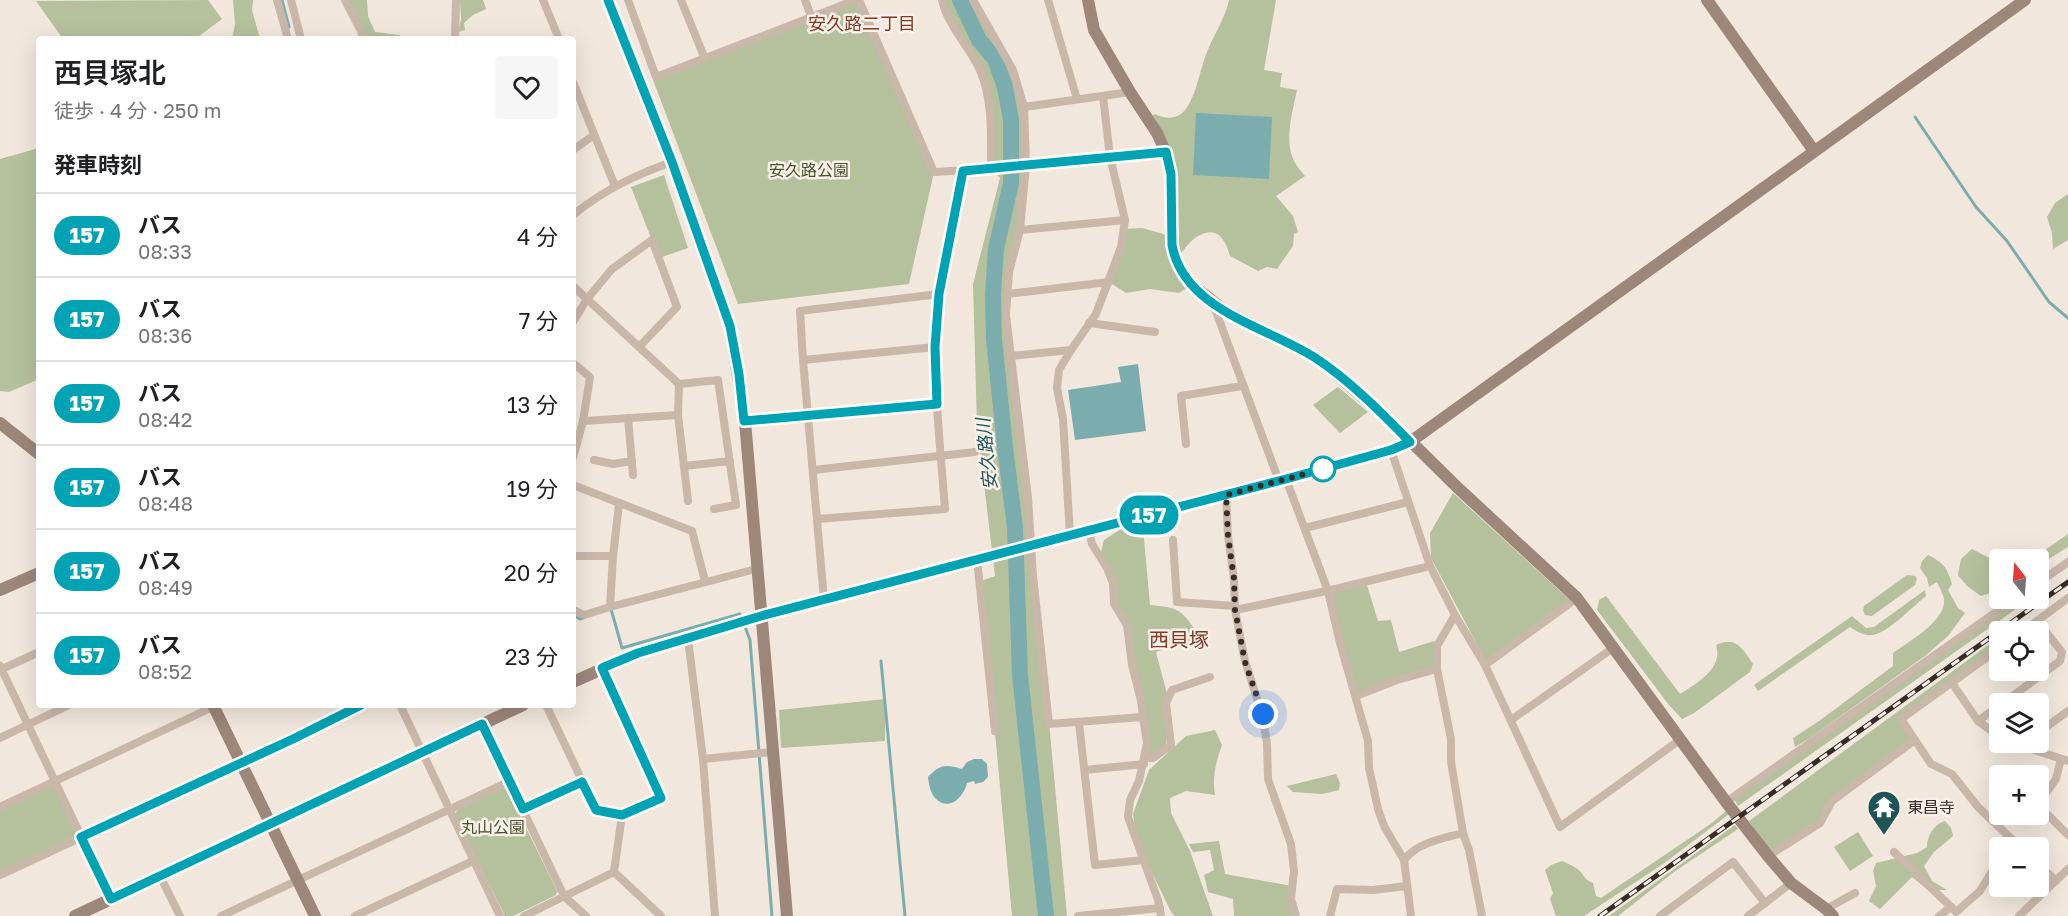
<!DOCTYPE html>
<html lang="ja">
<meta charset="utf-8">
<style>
:root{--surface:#fff;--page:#f6f6f6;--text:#202124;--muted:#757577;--line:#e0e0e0}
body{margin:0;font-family:"Golos Text","Noto Sans JP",sans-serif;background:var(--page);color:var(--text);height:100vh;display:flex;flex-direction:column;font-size:22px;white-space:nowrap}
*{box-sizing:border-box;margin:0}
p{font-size:20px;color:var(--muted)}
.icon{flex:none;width:33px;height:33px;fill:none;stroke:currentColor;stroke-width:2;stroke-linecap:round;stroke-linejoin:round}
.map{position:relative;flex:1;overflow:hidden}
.sheet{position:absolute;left:36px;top:36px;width:540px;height:672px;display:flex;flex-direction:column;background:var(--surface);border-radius:6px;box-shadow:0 6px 24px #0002}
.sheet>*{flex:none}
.badge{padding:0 12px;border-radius:20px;font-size:21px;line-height:39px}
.needle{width:39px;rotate:343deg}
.fabs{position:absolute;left:1989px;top:549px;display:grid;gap:12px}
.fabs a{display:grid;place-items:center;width:60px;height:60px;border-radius:6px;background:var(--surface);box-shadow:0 6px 24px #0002;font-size:30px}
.you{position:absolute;width:30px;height:30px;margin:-15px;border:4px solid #fff;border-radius:50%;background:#1a73e8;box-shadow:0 0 0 9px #1a73e833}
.map>.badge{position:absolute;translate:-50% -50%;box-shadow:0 0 0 3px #fff}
h2{padding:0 18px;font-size:22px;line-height:54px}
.round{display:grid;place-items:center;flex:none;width:63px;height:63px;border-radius:6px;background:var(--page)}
.head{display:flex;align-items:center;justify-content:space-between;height:102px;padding:0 18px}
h1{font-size:28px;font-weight:600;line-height:45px}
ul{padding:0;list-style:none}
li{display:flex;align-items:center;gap:18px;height:84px;padding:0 18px;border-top:2px solid var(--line)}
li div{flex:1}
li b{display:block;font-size:22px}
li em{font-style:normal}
li .badge{min-width:66px;font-weight:700;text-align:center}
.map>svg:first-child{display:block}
.green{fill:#b5c09d}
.water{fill:#7cadae}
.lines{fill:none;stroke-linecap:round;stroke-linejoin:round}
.stream{stroke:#7cadae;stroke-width:3}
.river{stroke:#7cadae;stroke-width:16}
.street{stroke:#c9b7a9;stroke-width:8}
.secondary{stroke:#9d867a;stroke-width:12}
.rail-casing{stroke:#372d28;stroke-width:5}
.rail{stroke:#f9f1e9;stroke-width:3;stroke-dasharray:9;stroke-linecap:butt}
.line-casing{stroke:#fff;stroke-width:14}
.line{stroke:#00a3b4;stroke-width:9}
.walk{stroke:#372d28;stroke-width:6;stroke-dasharray:0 10.8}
.stop-dot{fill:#fff;stroke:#00a3b4;stroke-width:3}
.labels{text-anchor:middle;stroke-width:5;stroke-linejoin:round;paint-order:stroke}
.park-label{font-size:16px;fill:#46542d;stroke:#f9f1e9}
.poi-label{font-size:16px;fill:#372d28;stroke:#f9f1e9;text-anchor:start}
.neighbourhood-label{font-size:18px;fill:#843923;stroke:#f9f1e9}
.water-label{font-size:18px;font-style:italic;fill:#1f5457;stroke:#f9f1e9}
.quarter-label{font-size:20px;fill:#843923;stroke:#f9f1e9}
</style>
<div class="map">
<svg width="2068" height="916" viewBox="0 0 2068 916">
<rect width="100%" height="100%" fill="#f1e7dc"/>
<g class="green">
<path d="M208,0L222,19L195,39H63L36,1Z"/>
<path d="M233,0H253L252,10L260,39H232L235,24Z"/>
<path d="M347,0H367L368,16L375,32L400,35V39H358L359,26Z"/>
<path d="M460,0H483L486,9L473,15L464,23L465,30L458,32L461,20Z"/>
<path d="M856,0L934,172L909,284L738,304L653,80Z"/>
<path d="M942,0H973L1002,50L1024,107L1020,230L1006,287L1013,381L1049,722L1067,916H1012L981,581L995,576L977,425L973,284L1000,178L991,168L988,102L980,71Z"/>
<path d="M1229,0H1276L1264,70L1282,73L1280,87L1297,90C1293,110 1285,136 1292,156C1294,163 1300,170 1305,176L1276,196L1293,216L1298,232L1294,234L1293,246L1277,269L1267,267L1258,271L1230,256C1226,241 1218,226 1200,235C1191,239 1182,252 1176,260L1192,285L1179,293L1150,289L1126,293L1109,282L1124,229L1142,228L1167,235C1179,185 1185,160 1152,116L1155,114C1165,119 1177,120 1185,110C1196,97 1200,69 1207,52C1214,34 1225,19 1229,0Z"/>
<path d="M39,148V379L9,392L0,391V159Z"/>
<path d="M664,175L688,248L659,258L631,187Z"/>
<path d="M2068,194V240L2053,249L2052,233L2047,217L2055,203Z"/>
<path d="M1338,387L1368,412L1340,433L1313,405Z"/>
<path d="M1453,493L1572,602L1487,663L1431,558L1430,533Z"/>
<path d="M1124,527L1143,528L1150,605C1178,608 1180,608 1196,631L1194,639L1156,652L1168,698L1166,748L1145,758L1144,727L1135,693L1127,625L1114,604L1113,583L1100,556L1104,540Z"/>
<path d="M2068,534V547L2039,565L2038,560L2032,559Z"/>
<path d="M1972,549L1999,563L1998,591L1981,596L1967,586L1958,575L1961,559Z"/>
<path d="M1928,555C1943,562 1948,569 1952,584L1948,590L1958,608L1965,613L1948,636L1925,656L1810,738L1795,747L1793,738L1819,721L1893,666V653C1908,642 1946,621 1944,600C1944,595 1939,587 1937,582L1929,587L1927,578L1920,568L1922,561Z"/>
<path d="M1907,575L1915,576L1917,579L1915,585L1872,616L1865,615L1863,610L1864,606Z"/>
<path d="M1367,585L1378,621L1391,620L1399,652L1434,641L1437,646L1432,671L1355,693L1331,590Z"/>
<path d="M1925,590L1926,596C1913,606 1887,634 1872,635C1864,636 1856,631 1850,627L1758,691L1754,685L1852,616L1866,628L1874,627Z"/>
<path d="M1606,596L1680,694C1697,683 1724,668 1716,645C1736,635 1743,649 1753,664L1750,672L1694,713L1682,719L1669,705L1597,610L1599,600Z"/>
<path d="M2016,599H2030L1738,806L1733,797Z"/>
<path d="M1999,637V648L1901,719L1915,740L1832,801L1820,823L1771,854L1749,821Z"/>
<path d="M885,699V741L781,748L779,710Z"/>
<path d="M1215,730L1222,745C1216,762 1212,777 1215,795L1186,791L1170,798L1171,813L1190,851L1213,916H1175L1171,912L1137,841L1133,814L1149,770L1186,736Z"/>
<path d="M1336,774L1340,783L1339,790L1322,794L1293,792L1287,786Z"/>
<path d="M54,781L80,834L0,874V807Z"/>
<path d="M503,788L507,789L557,891L556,895L513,916H505L455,815L457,810Z"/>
<path d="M1726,811L1728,815L1663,864L1584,916H1556L1550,899L1553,893L1545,870L1551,865L1562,861C1569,864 1576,867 1581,872C1585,878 1586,880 1593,883L1596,896L1601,898L1712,823Z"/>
<path d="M1945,821L1951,828L1953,836L1934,852L1924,866L1932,881L1947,890H1928L1912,877L1880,909L1869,901L1876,886L1873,871L1876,863L1917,853L1927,847C1927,836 1934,824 1945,821Z"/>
<path d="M1735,825L1738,829L1674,872L1618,916H1609Z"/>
<path d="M1858,832L1873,856L1850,871L1834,847Z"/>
<path d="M1219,841L1225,874L1292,886L1297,916H1234L1233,899L1208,892L1204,875L1214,870L1210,850L1193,852L1189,844Z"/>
</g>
<g class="water">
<path d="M1196,113L1272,117L1269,179L1193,175Z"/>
<path d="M1138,364L1146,431L1075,440L1068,390L1121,382L1118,367Z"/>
<path d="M974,759H982L987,764L988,777L983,782L975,784L974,781L967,783C964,796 950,812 936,799C930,793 929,784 928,777C940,764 946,764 962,769L967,762Z"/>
</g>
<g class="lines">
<g class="stream">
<path d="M282,0L289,27"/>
<path d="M1915,117L1976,207L2007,241L2049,302L2068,318"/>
<path d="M611,609L622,648L740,614L741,617"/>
<path d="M573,615L580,619L585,617"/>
<path d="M744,624L750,640L772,916"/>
<path d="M881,661L905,916"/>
</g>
<path class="river" d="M960,0L979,40L995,59L1005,87L1011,120V183L996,249L993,295L994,339L1005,447L1015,528L1020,675L1046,916"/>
<g class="street">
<path d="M277,0L288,39"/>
<path d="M291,0L301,39"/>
<path d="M345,0L365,39"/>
<path d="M543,0L559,39"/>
<path d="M628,0L656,77L856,0"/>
<path d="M681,0L705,59"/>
<path d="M805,0L811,16"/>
<path d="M859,0L934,172L1001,168L1166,152"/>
<path d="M942,0C948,26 969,46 980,70C993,100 991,136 991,168"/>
<path d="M973,0L1013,70L1024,107L1026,165L1020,230L1009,272L1006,315L1028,498L1033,576L1049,724L1143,717L1147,743L1139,781L1130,800L1128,817L1158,900L1161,916"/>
<path d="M1048,0L1077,99"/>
<path d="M455,39L456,0"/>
<path d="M573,82L615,186"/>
<path d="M1024,107L1130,92"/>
<path d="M573,150L594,135"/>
<path d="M573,215C604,190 635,175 672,162"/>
<path d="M1020,230L1125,220"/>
<path d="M573,286L679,384L718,380L736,505L714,509"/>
<path d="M1007,294L1109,282"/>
<path d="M1212,301L1279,481"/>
<path d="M573,322L587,299L612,269L652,240L677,307L639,347"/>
<path d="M1089,323L1155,332"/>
<path d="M1010,356L1071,350"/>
<path d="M803,360L935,347"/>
<path d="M573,363L590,377L583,421L573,458"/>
<path d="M679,384L678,415L688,501"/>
<path d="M628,418L633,475"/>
<path d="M583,421L678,415"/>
<path d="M745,421L937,404"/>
<path d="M1186,444L1181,396L1242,386"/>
<path d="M1391,450L1430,566L1455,615L1485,665L1560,827L1681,739"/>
<path d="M594,460L613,464L632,461"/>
<path d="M684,466L730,461"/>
<path d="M813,470L975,452"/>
<path d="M1286,479L1328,591L1340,643L1368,741L1369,768L1378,809L1384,826L1404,860L1411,916"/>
<path d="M573,485L692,531L705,581"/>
<path d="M1226,495L1228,536L1234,579L1235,610L1245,661L1262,714L1267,743L1268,779L1291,844L1294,871L1291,899L1296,916"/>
<path d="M817,519L945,509C941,456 935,402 935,348C935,289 952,229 963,171"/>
<path d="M1305,528L1408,502"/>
<path d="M1089,531L1092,544L1107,568L1113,583L1114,604L1127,625L1132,665L1141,700L1143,717"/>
<path d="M1070,535L1063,419L1057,388L1059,370L1071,350L1096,314L1121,247L1125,220L1110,157L1103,96"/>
<path d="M1173,540L1177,602L1235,606"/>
<path d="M573,556H613L610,607L756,569"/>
<path d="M613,556L619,504"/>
<path d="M977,559L995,731"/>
<path d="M2038,583L2068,562"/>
<path d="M824,600L803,360L800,311L939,294"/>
<path d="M573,610L584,615L610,607"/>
<path d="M1235,610L1331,590L1430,566"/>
<path d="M1455,615L1437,646V669L1451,739V762L1463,833L1469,850L1482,916"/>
<path d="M2022,632L2068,598"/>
<path d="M688,639L703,759L715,916"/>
<path d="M1485,665L1577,598"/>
<path d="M0,666L111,899"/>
<path d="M0,670L39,652"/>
<path d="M1952,683L1978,721L2000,737"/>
<path d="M1356,696L1397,680L1437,669"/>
<path d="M2002,704L2060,661L2062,652L2037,621"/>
<path d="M400,705L500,916"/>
<path d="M546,705L596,810L622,815L661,798L602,668"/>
<path d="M1511,720L1613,648"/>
<path d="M1978,721L2000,705"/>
<path d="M1079,723L1095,865L1143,860"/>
<path d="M482,724L564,896L586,916"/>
<path d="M2038,733L2068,711"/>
<path d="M0,738L69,705"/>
<path d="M1915,740L1931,764L1952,774L1978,807L2021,848"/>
<path d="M2022,746L2068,761"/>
<path d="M1145,758H1153L1171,745L1166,703L1172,690L1210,677"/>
<path d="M703,759L772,752"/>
<path d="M1085,770L1144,764"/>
<path d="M1726,802L2016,598"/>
<path d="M2038,804L2056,779L2061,759"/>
<path d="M2038,805L2068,835"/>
<path d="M0,807L217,705"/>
<path d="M523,809L581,782"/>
<path d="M1894,852L1951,907"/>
<path d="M1768,856L1820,823L1832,801L1915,740L1901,719L2000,648"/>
<path d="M1404,860C1418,842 1442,839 1463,833"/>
<path d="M2038,864L2056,881"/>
<path d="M614,872L661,916"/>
<path d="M614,872L622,815"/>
<path d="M0,875L293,739L361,705"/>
<path d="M160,876L180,916"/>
<path d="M1826,909L1855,893"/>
<path d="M1956,912L1980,891L2000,858"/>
<path d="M221,916L510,781"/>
<path d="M355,916L473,861"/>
<path d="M524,916L614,872"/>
<path d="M1078,916L1160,908"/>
<path d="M1330,916L1337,889L1373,890L1407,886"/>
<path d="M1660,916L1733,862L1765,903"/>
<path d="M1748,916L1791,883"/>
<path d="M1939,916L1951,907L1953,909"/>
<path d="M2019,916L2068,869"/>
</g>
<g class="secondary">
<path d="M608,0L672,162L730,326L745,421L787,916"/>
<path d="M1088,0L1094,30L1130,92L1157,133L1166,152L1171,174L1172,245L1177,263L1183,274L1192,285L1224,310L1312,356L1329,368L1390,421L1458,488L1577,598L1726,802L1768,856L1791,883L1826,909L1833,916"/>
<path d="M1707,0L1814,151"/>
<path d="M0,423L39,454"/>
<path d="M0,590L39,573"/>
<path d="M573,682L638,653L761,616L1286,479L1391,450L1410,442L2025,0"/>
<path d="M213,705L315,916"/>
<path d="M75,916L523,705"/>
</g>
<g class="rail-casing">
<path id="rail" d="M1600,916L2068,582"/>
</g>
<use href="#rail" class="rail"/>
</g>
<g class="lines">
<g class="line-casing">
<path id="line" d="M361,705L293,739L81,837L111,899L482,724L523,809L582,782L596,810L622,815L661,798L602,668L638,653L761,616L1286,479L1391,450L1410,442C1381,412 1348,379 1314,357C1265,326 1184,310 1172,245L1171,174L1166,152L963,171L939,294L935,347L937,404L744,421L739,374L730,326L672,162L608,0"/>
</g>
<use href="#line" class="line"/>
<path class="walk" d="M1263,714L1245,662L1235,610L1234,579L1228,536L1226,495L1328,468L1323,469"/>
</g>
<defs>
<g id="temple-pin" transform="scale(1.725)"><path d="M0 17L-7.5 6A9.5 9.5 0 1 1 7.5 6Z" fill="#1f5457" stroke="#f9f1e9"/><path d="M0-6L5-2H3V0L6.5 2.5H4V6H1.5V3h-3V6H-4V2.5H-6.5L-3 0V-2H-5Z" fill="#fff"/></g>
</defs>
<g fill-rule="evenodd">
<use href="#temple-pin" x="1884" y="807"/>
</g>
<circle class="stop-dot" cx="1323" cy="469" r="12"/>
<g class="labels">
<g class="park-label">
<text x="809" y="176">安久路公園</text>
<text x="493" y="833">丸山公園</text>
</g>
<g class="poi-label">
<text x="1907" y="813">東昌寺</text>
</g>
<g class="neighbourhood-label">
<text x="862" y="30">安久路二丁目</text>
</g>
<g class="water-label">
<text transform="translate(987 454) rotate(-96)" y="6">安久路川</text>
</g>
<g class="quarter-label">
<text x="1179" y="647">西貝塚</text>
</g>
</g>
</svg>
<div class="fabs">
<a><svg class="needle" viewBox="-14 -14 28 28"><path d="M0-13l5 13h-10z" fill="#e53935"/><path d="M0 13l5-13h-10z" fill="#757577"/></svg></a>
<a><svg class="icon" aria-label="locate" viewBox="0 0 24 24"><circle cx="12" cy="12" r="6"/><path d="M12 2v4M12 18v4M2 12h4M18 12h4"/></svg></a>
<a><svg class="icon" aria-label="layers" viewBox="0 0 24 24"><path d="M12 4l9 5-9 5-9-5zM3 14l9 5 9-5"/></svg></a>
<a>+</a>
<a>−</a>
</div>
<div class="you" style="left:1263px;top:714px"></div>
<b class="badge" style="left:1149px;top:515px;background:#00a3b4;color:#fff">157</b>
<section class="sheet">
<div class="head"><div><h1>西貝塚北</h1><p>徒歩 · 4 分 · 250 m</p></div><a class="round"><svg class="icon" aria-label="heart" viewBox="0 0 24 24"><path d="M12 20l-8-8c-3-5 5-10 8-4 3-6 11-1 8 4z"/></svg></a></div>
<h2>発車時刻</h2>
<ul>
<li><span class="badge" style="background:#00a3b4;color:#fff">157</span><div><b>バス</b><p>08:33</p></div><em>4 分</em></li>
<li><span class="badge" style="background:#00a3b4;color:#fff">157</span><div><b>バス</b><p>08:36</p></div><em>7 分</em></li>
<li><span class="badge" style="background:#00a3b4;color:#fff">157</span><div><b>バス</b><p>08:42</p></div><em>13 分</em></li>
<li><span class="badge" style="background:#00a3b4;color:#fff">157</span><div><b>バス</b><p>08:48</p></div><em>19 分</em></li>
<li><span class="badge" style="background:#00a3b4;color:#fff">157</span><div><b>バス</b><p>08:49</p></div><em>20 分</em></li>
<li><span class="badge" style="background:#00a3b4;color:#fff">157</span><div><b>バス</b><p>08:52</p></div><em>23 分</em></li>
</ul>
</section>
</div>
